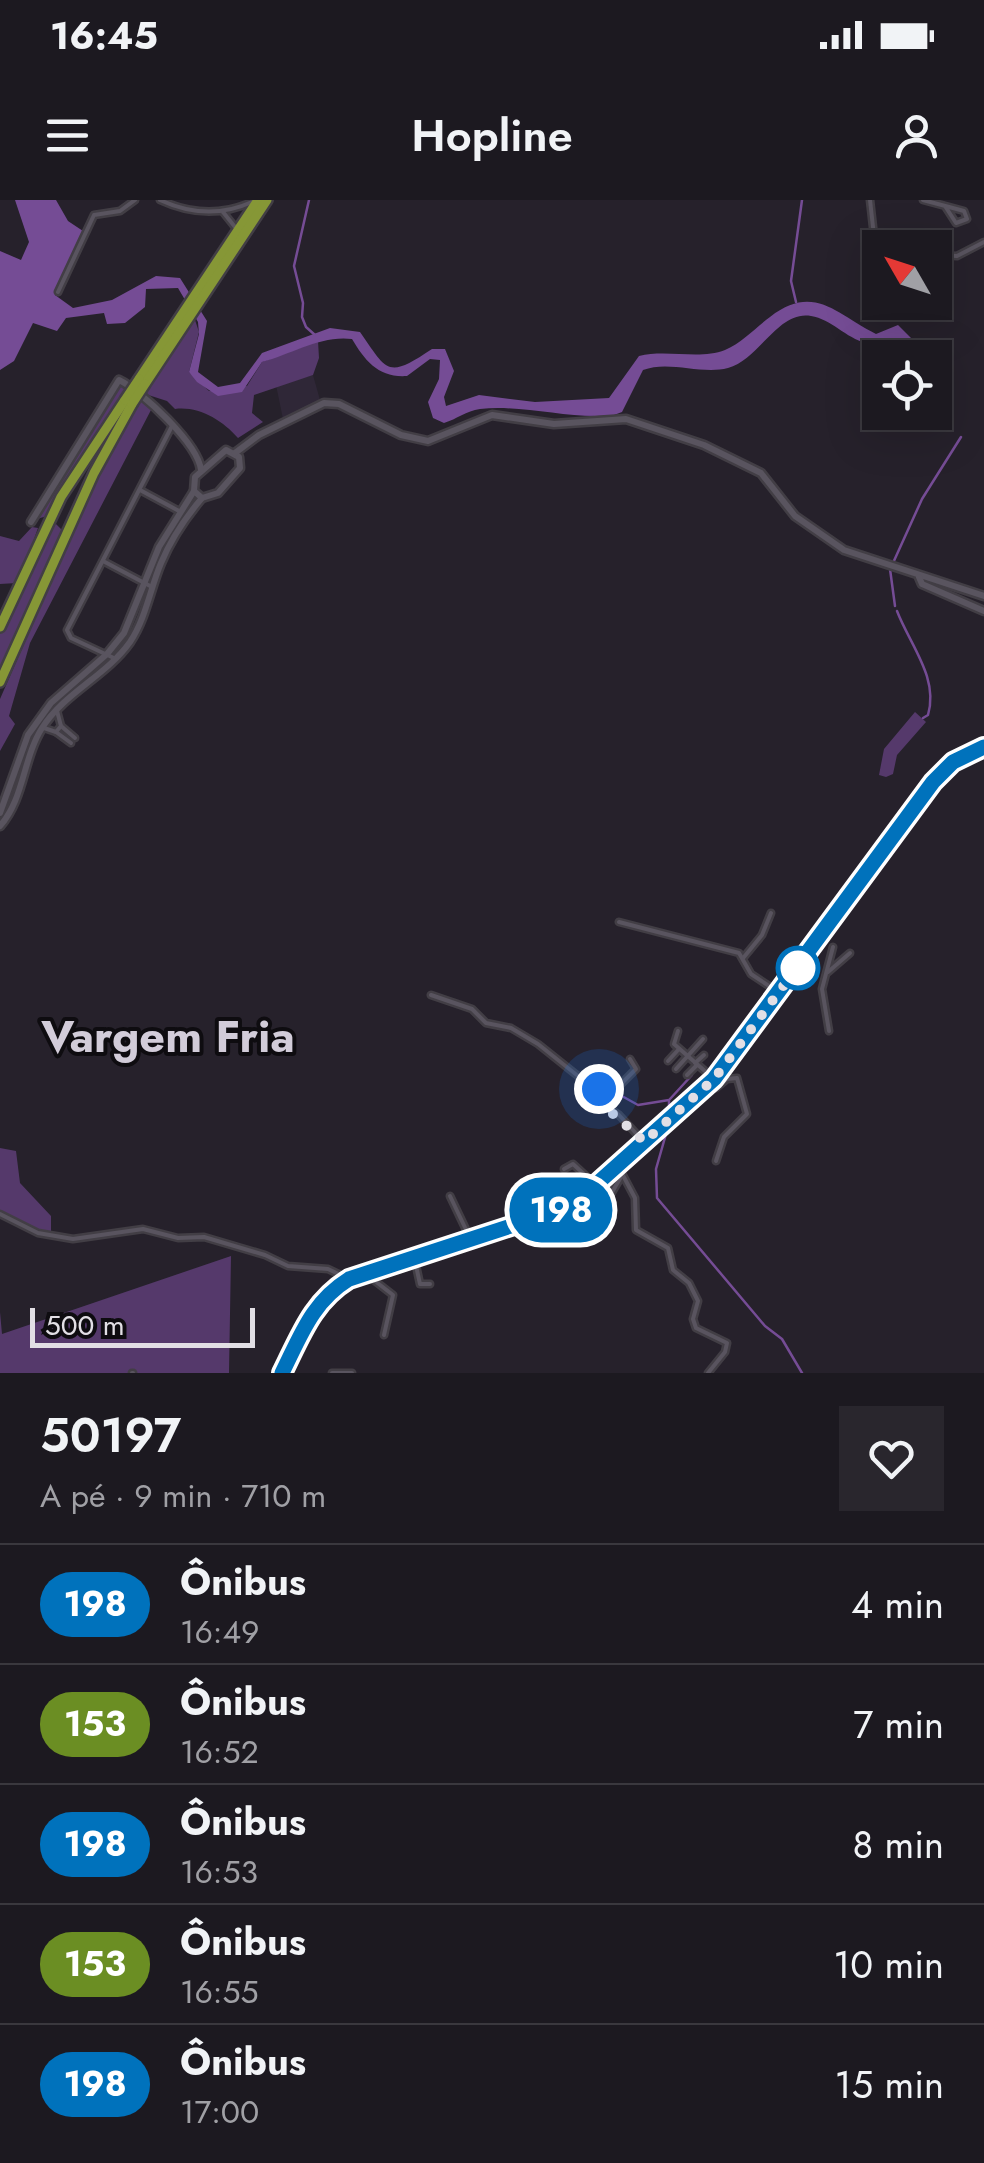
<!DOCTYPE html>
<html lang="pt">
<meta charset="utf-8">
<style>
:root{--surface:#1c1920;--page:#29262d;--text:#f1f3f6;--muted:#a0a0a5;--line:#3a383e}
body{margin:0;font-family:Jost,sans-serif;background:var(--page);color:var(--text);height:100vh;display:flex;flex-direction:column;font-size:38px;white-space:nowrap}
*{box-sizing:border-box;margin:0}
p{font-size:32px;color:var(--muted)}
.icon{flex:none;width:55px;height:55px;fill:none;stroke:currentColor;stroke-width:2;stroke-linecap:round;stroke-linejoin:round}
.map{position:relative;height:1173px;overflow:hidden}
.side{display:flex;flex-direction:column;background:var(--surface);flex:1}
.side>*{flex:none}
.badge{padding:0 20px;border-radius:32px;font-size:35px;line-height:65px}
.needle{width:65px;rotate:309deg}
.buttons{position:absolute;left:862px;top:30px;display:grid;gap:20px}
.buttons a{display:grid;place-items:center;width:90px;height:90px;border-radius:0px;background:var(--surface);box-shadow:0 10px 40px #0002,0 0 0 2px var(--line);font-size:50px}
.scale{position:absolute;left:30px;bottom:25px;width:225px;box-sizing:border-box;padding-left:10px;border:5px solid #e2dfe5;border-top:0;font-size:28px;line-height:35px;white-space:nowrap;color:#e2dfe5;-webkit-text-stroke:8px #0e0c10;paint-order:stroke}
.you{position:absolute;width:50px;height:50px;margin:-25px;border:8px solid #fff;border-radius:50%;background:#1a73e8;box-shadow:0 0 0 15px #1a73e833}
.map>.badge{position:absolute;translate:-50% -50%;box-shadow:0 0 0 5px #fff}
.round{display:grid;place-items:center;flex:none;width:105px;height:105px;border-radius:0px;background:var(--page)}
.head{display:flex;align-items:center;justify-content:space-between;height:170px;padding:0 40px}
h1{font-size:48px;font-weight:600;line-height:75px}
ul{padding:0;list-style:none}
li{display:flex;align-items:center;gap:30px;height:120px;padding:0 40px;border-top:2px solid var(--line)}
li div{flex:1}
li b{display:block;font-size:38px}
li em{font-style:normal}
li .badge{min-width:110px;font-weight:700;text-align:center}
.status{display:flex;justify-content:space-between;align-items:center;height:70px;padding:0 50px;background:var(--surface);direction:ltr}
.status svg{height:28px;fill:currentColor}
header{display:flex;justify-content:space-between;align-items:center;height:130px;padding:0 40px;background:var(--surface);font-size:45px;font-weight:600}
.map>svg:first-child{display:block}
.built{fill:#2f2737}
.green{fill:#55396b}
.water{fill:#754c95}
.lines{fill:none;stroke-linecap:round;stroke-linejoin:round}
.stream{stroke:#754c95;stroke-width:2.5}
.minor-casing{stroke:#423e45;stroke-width:9}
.secondary-casing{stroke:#423e45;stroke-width:11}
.primary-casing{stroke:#423e45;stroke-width:12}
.trunk-casing{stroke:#423e45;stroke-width:14}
.minor{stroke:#59545f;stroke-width:4}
.secondary{stroke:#59545f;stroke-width:6}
.primary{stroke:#7b8640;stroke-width:8}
.trunk{stroke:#869736;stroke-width:9}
.trunk-bridge-casing{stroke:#423e45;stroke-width:14;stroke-linecap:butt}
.trunk-bridge{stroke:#869736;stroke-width:9}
.line-casing{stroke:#fff;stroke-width:22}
.line{stroke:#0072bc;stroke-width:15}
.walk{stroke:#e2dfe5;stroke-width:10;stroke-dasharray:0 18}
.stop-dot{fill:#fff;stroke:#0072bc;stroke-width:5}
.labels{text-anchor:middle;stroke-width:8;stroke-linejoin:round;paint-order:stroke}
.district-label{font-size:45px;font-weight:bold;fill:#d2ccd9;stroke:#0e0c10}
</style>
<div class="status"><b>16:45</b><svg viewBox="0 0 49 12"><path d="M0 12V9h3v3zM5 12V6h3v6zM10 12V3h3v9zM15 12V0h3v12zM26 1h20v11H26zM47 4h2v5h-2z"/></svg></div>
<header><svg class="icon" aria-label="menu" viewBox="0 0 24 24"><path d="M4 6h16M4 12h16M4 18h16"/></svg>Hopline<svg class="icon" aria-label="person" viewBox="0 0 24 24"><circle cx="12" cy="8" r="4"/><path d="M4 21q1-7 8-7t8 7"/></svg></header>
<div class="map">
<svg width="984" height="1173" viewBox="0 0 984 1173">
<rect width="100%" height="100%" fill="#26212b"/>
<path class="built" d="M313,175L320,200L283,219L276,185Z"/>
<g class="green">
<path d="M194,117L199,132L189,172L209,191L247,186L262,162L318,141L319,158L313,175L254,195L252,213L263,222L238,238C222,220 199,206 175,209L167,201L142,193Z"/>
<path d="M118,183L130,189L47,316L37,319Z"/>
<path d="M140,199L151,210L30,443L9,516L15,524L0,551V499L97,277Z"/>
<path d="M56,324L63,331V342L0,483V427L17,383L0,384V336L19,341L32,327L38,328L22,373L49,325Z"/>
<path d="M915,512L926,522L897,555L893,574L886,577L879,575L884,549Z"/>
<path d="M0,948L16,951L20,983L51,1016V1036L0,1014Z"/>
<path d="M231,1056L229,1173H0V1112L2,1134Z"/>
</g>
<path class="water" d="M15,0H56L68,21L83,31L55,95L73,108L112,100L156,76L180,78L207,121L198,172L218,187L240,183L262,153L330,128L360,132C388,172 387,179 432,149H445L454,171L444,197L446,206L479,195L535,202L609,198L639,156C666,149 700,160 725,150C743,142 755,128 770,117C814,83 836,114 876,134L898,125L930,157H915C901,139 884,147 866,143C846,138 831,119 811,116C778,110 759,160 728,168C701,175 669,160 643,170L622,212L614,215C571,220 522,204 480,209C466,211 457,219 444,223L433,218L428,202L439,179L440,160L430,159L407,176C379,178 365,161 352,139C321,135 292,154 262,162L242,192L218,196L197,182L189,172L199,134L198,122L178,88L146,89L145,107L125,123L107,124L104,113L66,118L57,131L33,123L14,161L0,170V51L21,60L29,42Z"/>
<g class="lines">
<g class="stream">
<path d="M309,0L294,66L303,103L302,117L306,127L315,135"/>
<path d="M796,102L791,81L802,0"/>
<path d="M893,363L922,299L961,237"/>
<path d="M890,369L895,406"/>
<path d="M897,411C910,445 939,478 928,515L923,518"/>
<path d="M620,895L638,905L669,900V913L663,918"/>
<path d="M670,899L692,875"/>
<path d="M668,927L656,969L657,998L765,1126L782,1139L802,1173"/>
</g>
<g class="minor-casing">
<g id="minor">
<path d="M160,0C190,14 221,16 252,2"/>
<path d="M870,0L874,36L912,48"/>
<path d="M923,0L964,11L967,19L956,23L945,6"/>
<path d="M223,12L235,27"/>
<path d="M935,55L957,56L984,42"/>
<path d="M58,92L94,15L120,11L135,0"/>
<path d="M140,290L179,311"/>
<path d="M103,361L152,387"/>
<path d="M116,459L71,438L67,430L172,226"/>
<path d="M61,526L75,538"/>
<path d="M44,528L56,532L61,526L57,511"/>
<path d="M56,532L71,543"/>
<path d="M619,722L739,753L751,774L775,790"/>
<path d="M744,757L762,735L771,713"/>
<path d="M828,772L850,753"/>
<path d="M431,795L472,809L486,823L511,828L538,844L578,876L596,899L619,915L644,942"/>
<path d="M678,831L674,844L714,879"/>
<path d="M829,831L822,789L833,747"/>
<path d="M668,861L679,849"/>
<path d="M695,863L704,855"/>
<path d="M676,869L703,839"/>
<path d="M687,875L697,865"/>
<path d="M708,885L716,888L727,879L737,878L747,914L724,937L716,961"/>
<path d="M593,894L601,888L616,889L636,869L630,859"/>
<path d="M618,966L635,998L636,1030L668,1048L673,1070L689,1083L698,1101L693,1119L696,1128L727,1143L725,1152L708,1173"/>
<path d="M564,969L573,964L597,986"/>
<path d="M611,994L621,977"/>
<path d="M450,996L470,1038"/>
<path d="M0,1014L38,1033L73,1039L143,1029L178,1038L204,1037L265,1055L288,1066L328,1069L349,1079"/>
<path d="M415,1061L420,1084H430"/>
<path d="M372,1071L375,1081L393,1095L384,1135"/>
<path d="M132,1173H133"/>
<path d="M332,1173H352"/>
</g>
</g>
<g class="secondary-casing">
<g id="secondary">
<path d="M226,250L239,257L240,268L218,293L202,298L194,291L195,277Z"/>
<path d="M235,253L259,235L324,203L339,204L401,235L428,241L492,215L554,224L626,219L704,245L761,273L795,316L844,350L984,396"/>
<path d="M31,322L119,180C142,191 198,244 201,270"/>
<path d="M919,377L922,384L984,411"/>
<path d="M0,613L28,535L51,503L107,454L124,433L159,347L194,291"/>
<path d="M0,626C24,599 23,558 42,528C65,492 106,476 130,442C146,418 150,389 161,363C171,339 185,318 202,298"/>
</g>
</g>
<g class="primary-casing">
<path id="primary" d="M283,1173C301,1135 312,1102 349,1079L572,1006L594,989L714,879L933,582L953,563L984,547"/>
</g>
<g class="trunk-casing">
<g id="trunk">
<path d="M139,179L258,0"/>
<path d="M145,184L267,0"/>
<path d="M0,427L61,297L125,200"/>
<path d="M0,482L94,273L132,204"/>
</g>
</g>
<use href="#minor" class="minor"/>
<use href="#secondary" class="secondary"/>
<use href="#primary" class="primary"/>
<use href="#trunk" class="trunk"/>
<g class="trunk-bridge-casing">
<g id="trunk-bridge">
<path d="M125,200L139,179"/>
<path d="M132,204L145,184"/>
</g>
</g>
<use href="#trunk-bridge" class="trunk-bridge"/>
</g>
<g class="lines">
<g class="line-casing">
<path id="line" d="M282,1173C301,1135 312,1102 349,1079L572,1006L714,879L933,582L953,562L984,547"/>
</g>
<use href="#line" class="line"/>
<path class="walk" d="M599,889L593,894C608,912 628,925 644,942L714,879L799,765L798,768"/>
</g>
<circle class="stop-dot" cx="798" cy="768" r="20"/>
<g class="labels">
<g class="district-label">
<text x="168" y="852">Vargem Fria</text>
</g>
</g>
</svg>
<div class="buttons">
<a><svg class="needle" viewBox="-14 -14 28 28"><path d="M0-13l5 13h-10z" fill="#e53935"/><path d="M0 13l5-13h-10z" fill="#a0a0a5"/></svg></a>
<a><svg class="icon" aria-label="locate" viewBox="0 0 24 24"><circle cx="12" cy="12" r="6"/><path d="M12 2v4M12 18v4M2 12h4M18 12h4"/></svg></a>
</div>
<div class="scale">500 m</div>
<div class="you" style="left:599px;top:889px"></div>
<b class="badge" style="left:561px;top:1010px;background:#0072bc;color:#fff">198</b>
</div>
<section class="side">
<div class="head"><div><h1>50197</h1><p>A pé · 9 min · 710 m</p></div><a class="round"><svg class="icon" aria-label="heart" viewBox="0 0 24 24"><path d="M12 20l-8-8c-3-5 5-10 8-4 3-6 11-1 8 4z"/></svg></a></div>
<ul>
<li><span class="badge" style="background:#0072bc;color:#fff">198</span><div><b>Ônibus</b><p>16:49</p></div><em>4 min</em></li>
<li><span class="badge" style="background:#6b8e23;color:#fff">153</span><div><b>Ônibus</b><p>16:52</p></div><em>7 min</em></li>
<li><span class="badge" style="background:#0072bc;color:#fff">198</span><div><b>Ônibus</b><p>16:53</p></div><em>8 min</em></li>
<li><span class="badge" style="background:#6b8e23;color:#fff">153</span><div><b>Ônibus</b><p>16:55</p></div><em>10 min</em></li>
<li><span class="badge" style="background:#0072bc;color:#fff">198</span><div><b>Ônibus</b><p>17:00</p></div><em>15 min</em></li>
</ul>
</section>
